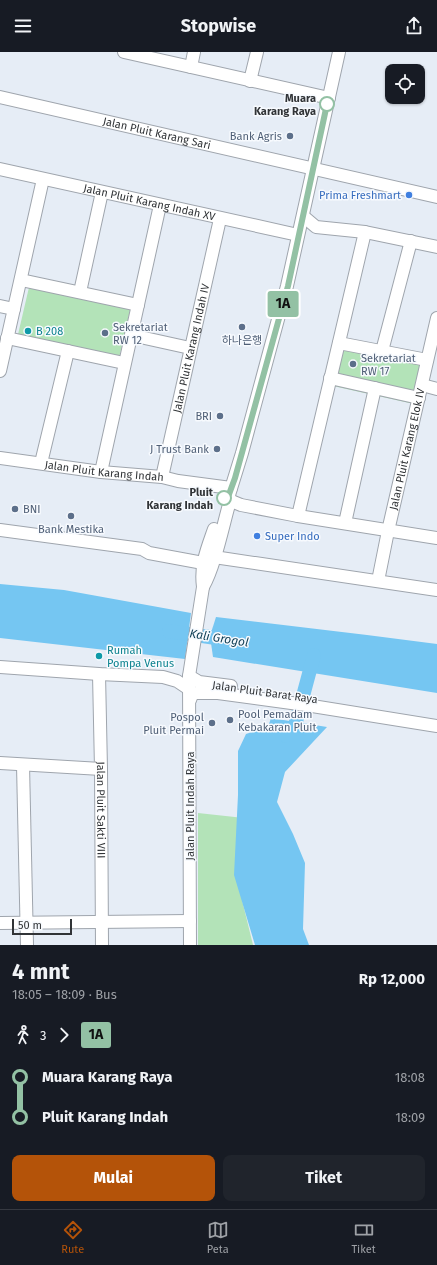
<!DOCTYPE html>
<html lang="id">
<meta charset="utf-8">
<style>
:root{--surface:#171b24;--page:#20242c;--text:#f1f3f6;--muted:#9ea1a6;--line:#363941;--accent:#b45309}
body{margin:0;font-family:"Fira Sans","Noto Sans KR",sans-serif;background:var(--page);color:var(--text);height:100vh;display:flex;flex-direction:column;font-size:15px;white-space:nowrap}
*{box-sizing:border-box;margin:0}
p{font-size:13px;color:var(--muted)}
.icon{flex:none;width:22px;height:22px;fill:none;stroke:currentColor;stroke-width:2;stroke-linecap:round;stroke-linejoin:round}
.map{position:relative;height:893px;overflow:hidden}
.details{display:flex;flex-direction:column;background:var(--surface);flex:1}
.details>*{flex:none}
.badge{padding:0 8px;border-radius:3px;font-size:14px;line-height:26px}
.buttons{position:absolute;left:385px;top:12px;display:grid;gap:8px}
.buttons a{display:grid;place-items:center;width:40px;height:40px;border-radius:8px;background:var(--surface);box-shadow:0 1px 3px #0004;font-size:20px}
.scale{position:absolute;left:12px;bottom:10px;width:60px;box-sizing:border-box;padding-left:4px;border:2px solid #313437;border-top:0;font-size:11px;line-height:14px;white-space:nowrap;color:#313437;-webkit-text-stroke:3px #f7fafe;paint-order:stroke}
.map>.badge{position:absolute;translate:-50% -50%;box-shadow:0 0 0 2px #fff}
.legs{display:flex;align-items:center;gap:6px;height:44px;padding:0 12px;font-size:13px}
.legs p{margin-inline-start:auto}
.head{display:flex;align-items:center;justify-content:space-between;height:68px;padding:0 12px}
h1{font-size:22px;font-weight:700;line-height:30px}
.button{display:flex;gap:8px;margin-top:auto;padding:8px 12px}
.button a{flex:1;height:46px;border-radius:8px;background:var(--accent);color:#fff;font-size:16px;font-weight:700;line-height:46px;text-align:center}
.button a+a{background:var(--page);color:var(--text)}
ul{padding:0 12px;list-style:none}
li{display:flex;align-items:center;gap:14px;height:40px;font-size:15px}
li i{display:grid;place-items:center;width:6px;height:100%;margin:0 5px;background:currentColor}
li i::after{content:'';width:10px;height:10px;margin:-5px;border:3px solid;border-radius:50%;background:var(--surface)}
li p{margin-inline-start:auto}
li:first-child i{background:linear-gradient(#0000 50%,currentColor 0)}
li:last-child i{background:linear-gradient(currentColor 50%,#0000 0)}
header{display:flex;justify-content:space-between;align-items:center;height:52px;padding:0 12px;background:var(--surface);font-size:18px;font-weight:700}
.dock{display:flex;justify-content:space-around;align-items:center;height:56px;border-top:1px solid var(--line);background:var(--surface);font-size:11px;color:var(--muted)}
.dock a{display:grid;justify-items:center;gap:2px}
.dock .current{color:var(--accent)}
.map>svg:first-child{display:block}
.green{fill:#b3e3b8}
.water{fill:#75c6f2}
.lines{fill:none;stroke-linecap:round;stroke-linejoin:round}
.river{stroke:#75c6f2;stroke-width:14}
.minor-casing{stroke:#9fa5ad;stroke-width:14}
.minor{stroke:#fff;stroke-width:12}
.line-1-casing{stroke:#fff;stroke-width:9}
.line-1{stroke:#93c1a4;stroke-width:6}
.stop-1-dot{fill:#fff;stroke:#93c1a4;stroke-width:2}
.service-dot{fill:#5c6f8a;stroke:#f7fafe;stroke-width:1.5}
.shop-dot{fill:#3f7fe0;stroke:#f7fafe;stroke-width:1.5}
.culture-dot{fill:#0f9aa8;stroke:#f7fafe;stroke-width:1.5}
.labels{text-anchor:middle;stroke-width:3;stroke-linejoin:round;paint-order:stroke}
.stop-label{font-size:11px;font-weight:bold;fill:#313437;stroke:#f7fafe;text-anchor:end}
.street-label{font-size:11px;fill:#313437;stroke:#f7fafe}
.service-label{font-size:11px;fill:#4e5e75;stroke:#f7fafe;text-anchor:end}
.shop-label{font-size:11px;fill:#366cbe;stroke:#f7fafe;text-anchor:end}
.culture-label{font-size:11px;fill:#0d838f;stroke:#f7fafe;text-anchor:start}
.water-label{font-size:12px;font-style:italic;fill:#0e3d54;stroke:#f7fafe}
</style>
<header><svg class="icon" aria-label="menu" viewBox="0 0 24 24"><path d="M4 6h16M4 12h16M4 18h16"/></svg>Stopwise<svg class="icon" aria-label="share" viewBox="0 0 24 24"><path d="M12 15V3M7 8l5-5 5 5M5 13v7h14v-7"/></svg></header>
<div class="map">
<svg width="437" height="893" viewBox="0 0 437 893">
<rect width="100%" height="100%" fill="#e6edf6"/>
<g class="green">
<path d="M30,231L131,254L117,315L16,291Z"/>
<path d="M342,295L423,313L414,352L333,334Z"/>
<path d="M198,761L244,766L242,848L253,893H198Z"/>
</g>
<g class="water">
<path d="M0,532L64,538L191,561L185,607L0,586Z"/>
<path d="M216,565L367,583L437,592V641L213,605L210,584Z"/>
<path d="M271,666L327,675L285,720L277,750L293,782L305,811L303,877L309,893H255L234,823L238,743V699L246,682L268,675Z"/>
</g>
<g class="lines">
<g class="river">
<path d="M169,579L229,588"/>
<path d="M303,644L314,603"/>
<path d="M286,684L294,677L300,655"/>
</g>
<g class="minor-casing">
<g id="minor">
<path d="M124,0L329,46"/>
<path d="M191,15L194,0"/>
<path d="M250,29L257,0"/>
<path id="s1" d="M0,45L437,145"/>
<path id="s2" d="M0,117L298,183"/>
<path d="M303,164L316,175L365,180L437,195"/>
<path d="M21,228L138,253"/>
<path d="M80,240L102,140"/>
<path d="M0,254L14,257"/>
<path d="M131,283L190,296"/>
<path d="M7,286L124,311"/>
<path d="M339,291L427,308"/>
<path d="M382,299L411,189"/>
<path d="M0,319L43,127"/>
<path d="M330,326L419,346"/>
<path d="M422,333L437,337"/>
<path id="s3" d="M0,406L101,420L162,425L178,429L231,436"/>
<path d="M41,411L68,299"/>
<path d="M101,420L160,153"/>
<path id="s4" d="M162,425L220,167"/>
<path d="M224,446L241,453L298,464L437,486"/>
<path d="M298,464L365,180"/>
<path d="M345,471L375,336"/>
<path d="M0,478L142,497L149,501L203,511"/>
<path d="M214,505L437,538"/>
<path id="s5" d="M378,529L388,479L437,266"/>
<path d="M203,535C215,514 223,473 230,449L229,443L242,401L287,234L339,0"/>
<path d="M0,615L99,622L163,625L177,629L189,637"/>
<path id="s6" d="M99,622L101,717L102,893"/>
<path d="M189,624L199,630L231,634"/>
<path d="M190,648L192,643L196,641H218L306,653L437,674"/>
<path d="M0,711L101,717"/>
<path d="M23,713L27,893"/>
<path d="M0,871L190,869"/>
<path d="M190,893L189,624L203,535C200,513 207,497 214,477"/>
</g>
</g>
<use href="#minor" class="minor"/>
</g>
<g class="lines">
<g class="line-1-casing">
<path id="line-1" d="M224,446L228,445L235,426L288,234L327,52"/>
</g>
<use href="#line-1" class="line-1"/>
</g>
<g class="stop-1-dot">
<circle cx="327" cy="52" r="7"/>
<circle cx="224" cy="446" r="7"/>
</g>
<g class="service-dot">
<circle cx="290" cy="84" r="4"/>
<circle cx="242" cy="275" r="4"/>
<circle cx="105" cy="281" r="4"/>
<circle cx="353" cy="312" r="4"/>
<circle cx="220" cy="364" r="4"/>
<circle cx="217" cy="397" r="4"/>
<circle cx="15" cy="457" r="4"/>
<circle cx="71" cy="464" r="4"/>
<circle cx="230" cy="668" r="4"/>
<circle cx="212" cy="671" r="4"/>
</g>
<g class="shop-dot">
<circle cx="409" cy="143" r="4"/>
<circle cx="257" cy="484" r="4"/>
</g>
<g class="culture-dot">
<circle cx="28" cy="279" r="4"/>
<circle cx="99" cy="604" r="4"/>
</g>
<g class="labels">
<g class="stop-label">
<text x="316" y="50">Muara<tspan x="316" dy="13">Karang Raya</tspan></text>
<text x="213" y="444">Pluit<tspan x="213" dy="13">Karang Indah</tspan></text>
</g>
<g class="street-label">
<text dy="4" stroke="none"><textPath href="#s1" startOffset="161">Jalan Pluit Karang Sari</textPath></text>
<text dy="4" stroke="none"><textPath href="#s2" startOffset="153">Jalan Pluit Karang Indah XV</textPath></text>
<text dy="4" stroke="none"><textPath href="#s4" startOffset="132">Jalan Pluit Karang Indah IV</textPath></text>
<text dy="4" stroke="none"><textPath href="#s5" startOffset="135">Jalan Pluit Karang Elok IV</textPath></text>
<text dy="4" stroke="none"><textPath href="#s3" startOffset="105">Jalan Pluit Karang Indah</textPath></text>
<text transform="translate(265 640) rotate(8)" y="4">Jalan Pluit Barat Raya</text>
<text transform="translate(190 754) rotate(-90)" y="4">Jalan Pluit Indah Raya</text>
<text dy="4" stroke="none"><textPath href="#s6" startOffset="136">Jalan Pluit Sakti VIII</textPath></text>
</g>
<g class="service-label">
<text x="282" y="88">Bank Agris</text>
<text x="113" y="279" text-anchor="start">Sekretariat<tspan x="113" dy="13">RW 12</tspan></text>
<text x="242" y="292" text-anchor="middle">하나은행</text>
<text x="361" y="310" text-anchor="start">Sekretariat<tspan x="361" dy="13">RW 17</tspan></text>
<text x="212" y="368">BRI</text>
<text x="209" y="401">J Trust Bank</text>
<text x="23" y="461" text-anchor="start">BNI</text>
<text x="71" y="481" text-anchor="middle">Bank Mestika</text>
<text x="238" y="666" text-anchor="start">Pool Pemadam<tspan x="238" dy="13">Kebakaran Pluit</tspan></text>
<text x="204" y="669">Pospol<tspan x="204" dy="13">Pluit Permai</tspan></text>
</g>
<g class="shop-label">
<text x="401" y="147">Prima Freshmart</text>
<text x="265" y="488" text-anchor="start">Super Indo</text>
</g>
<g class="culture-label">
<text x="36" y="283">B 208</text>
<text x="107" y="602">Rumah<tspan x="107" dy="13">Pompa Venus</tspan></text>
</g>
<g class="water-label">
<text transform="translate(219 586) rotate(9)" y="4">Kali Grogol</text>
</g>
</g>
</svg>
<div class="buttons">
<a><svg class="icon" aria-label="locate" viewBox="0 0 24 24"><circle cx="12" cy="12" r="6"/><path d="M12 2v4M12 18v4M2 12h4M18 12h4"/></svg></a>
</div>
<div class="scale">50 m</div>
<b class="badge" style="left:283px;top:252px;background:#93c1a4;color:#111">1A</b>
</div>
<section class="details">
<div class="head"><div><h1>4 mnt</h1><p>18:05 – 18:09 · Bus</p></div><b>Rp 12,000</b></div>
<div class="legs"><svg class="icon" aria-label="walk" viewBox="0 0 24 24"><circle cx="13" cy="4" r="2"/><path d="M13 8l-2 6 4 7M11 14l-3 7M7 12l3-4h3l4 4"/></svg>3<svg class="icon" aria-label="forward" viewBox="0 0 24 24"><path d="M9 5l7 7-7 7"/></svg><b class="badge" style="background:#93c1a4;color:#111">1A</b></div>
<ul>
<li><i style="color:#93c1a4"></i><b>Muara Karang Raya</b><p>18:08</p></li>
<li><i style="color:#93c1a4"></i><b>Pluit Karang Indah</b><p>18:09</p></li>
</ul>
<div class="button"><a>Mulai</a><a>Tiket</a></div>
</section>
<nav class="dock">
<a class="current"><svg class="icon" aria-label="directions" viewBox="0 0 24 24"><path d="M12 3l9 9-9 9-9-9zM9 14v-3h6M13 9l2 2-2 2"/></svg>Rute</a>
<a><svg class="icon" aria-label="map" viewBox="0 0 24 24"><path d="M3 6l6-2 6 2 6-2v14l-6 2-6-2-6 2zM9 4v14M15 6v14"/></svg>Peta</a>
<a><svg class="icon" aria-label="tickets" viewBox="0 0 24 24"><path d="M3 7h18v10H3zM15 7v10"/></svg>Tiket</a>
</nav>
